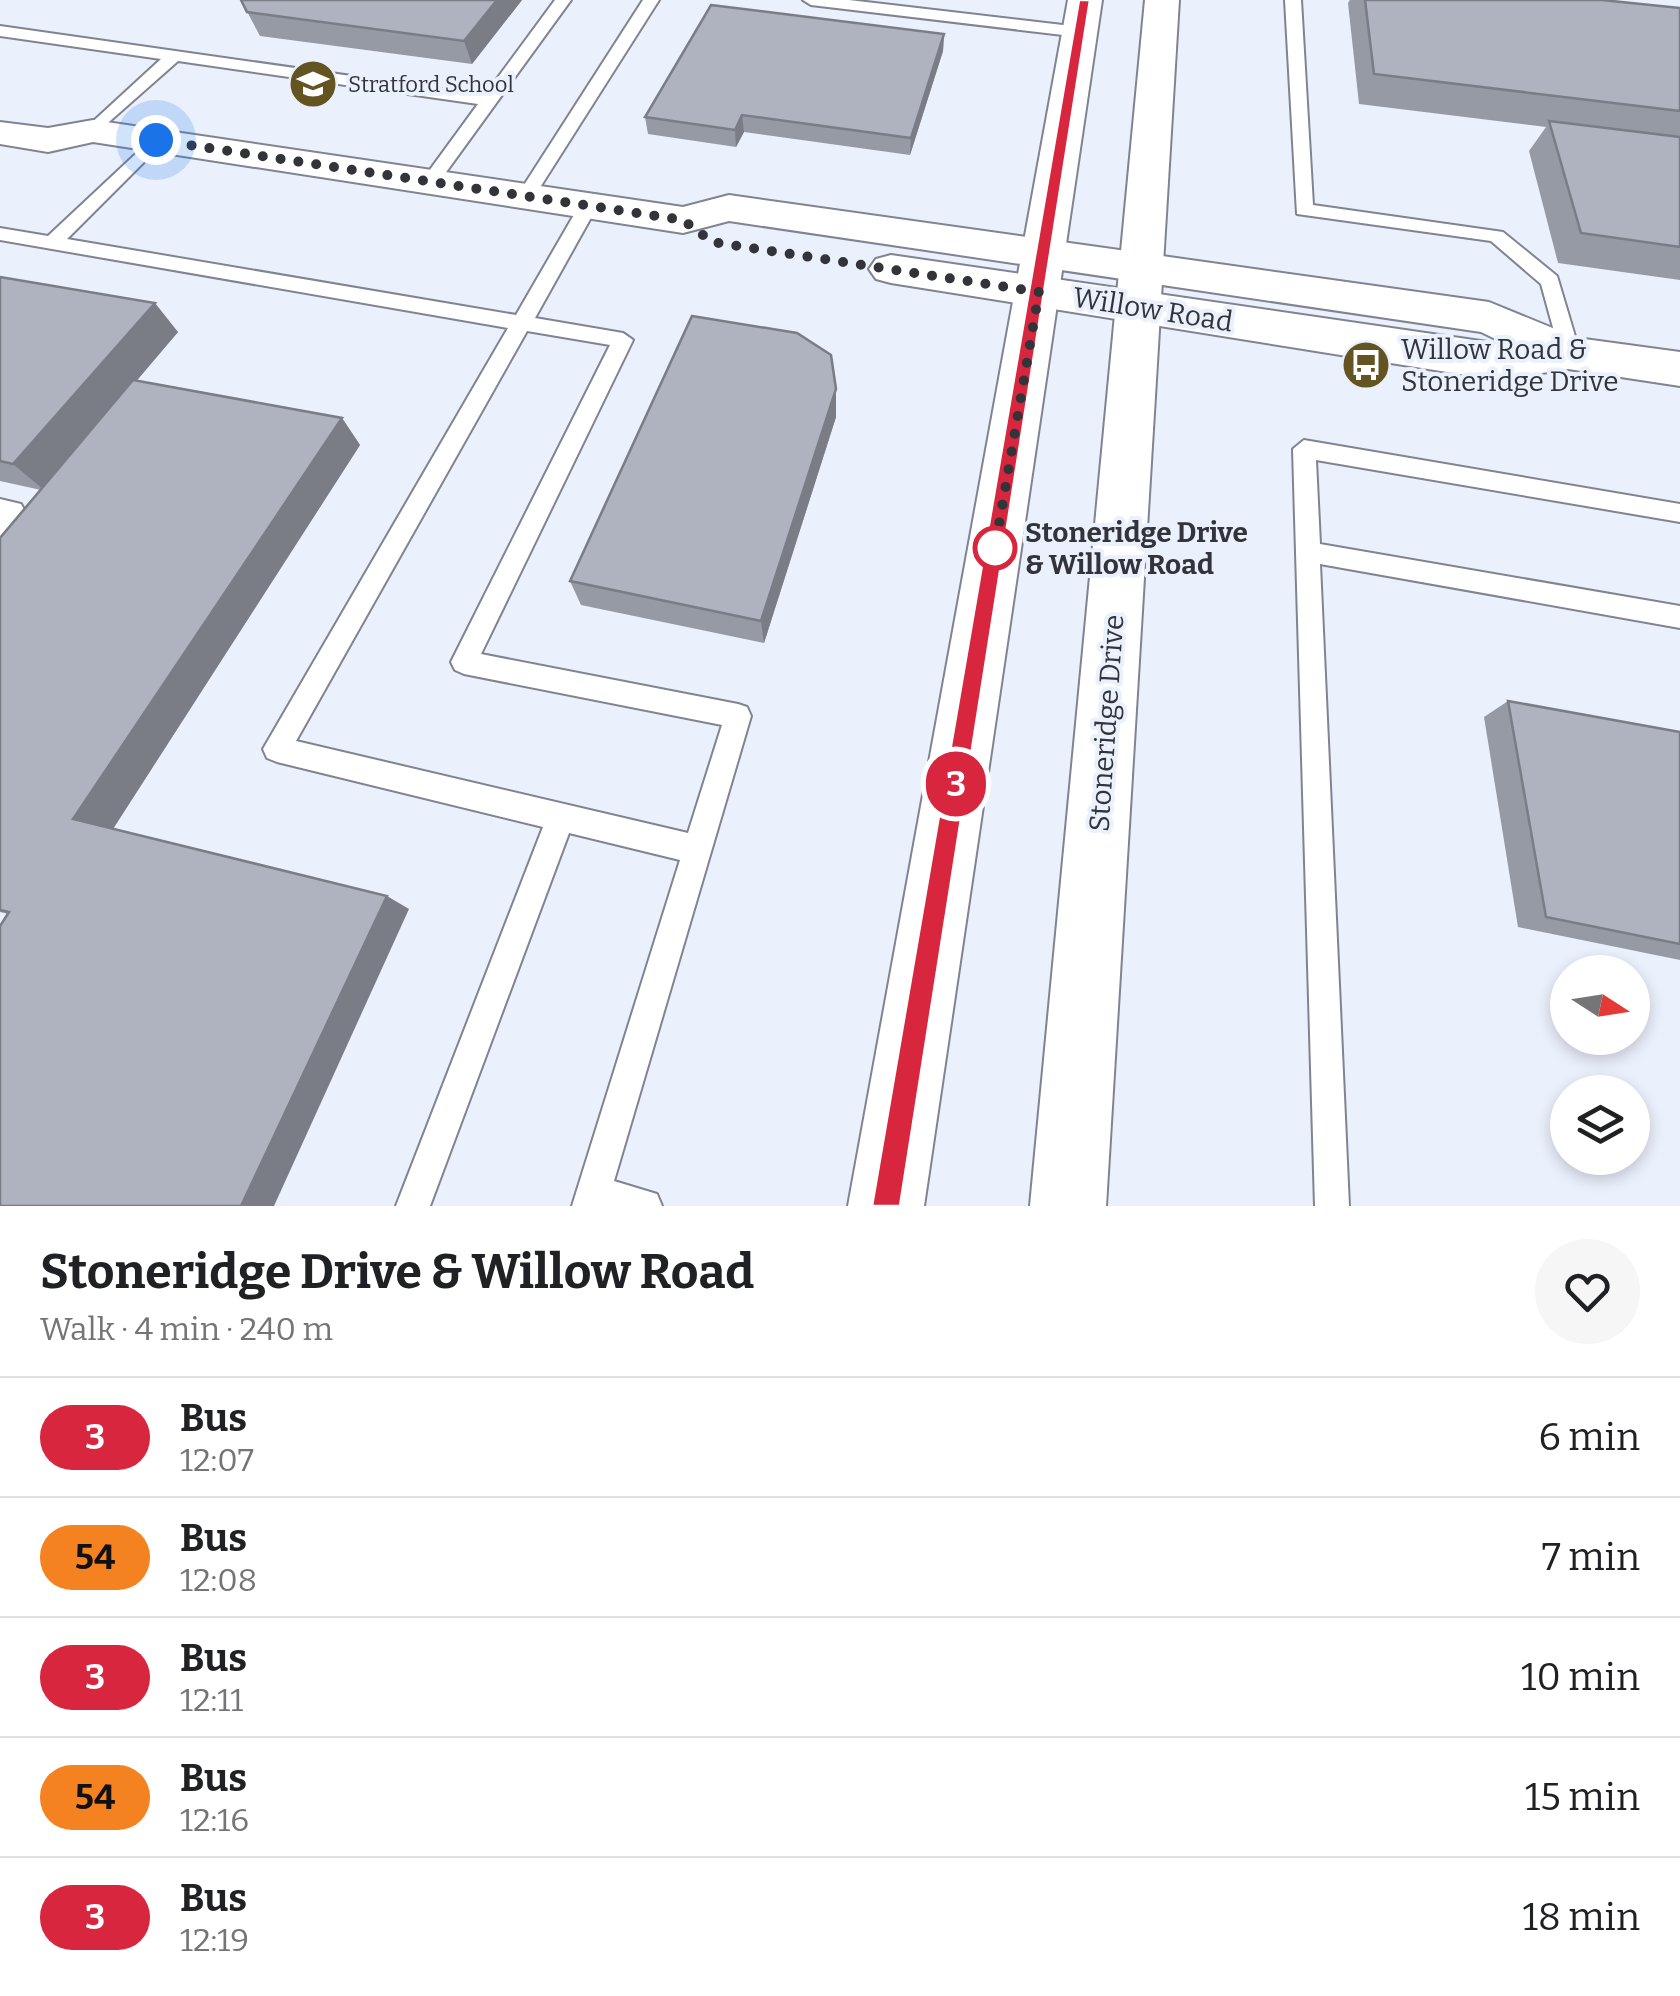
<!DOCTYPE html>
<meta charset="utf-8">
<style>
:root{--surface:#fff;--page:#f6f6f6;--text:#202124;--muted:#757577;--line:#e0e0e0}
body{margin:0;font-family:Bitter,serif;background:var(--page);color:var(--text);height:100vh;display:flex;flex-direction:column;font-size:38px;white-space:nowrap}
*{box-sizing:border-box;margin:0}
p{font-size:32px;color:var(--muted)}
.icon{flex:none;width:55px;height:55px;fill:none;stroke:currentColor;stroke-width:2;stroke-linecap:round;stroke-linejoin:round}
.map{position:relative;height:1206px;overflow:hidden}
.drawer{display:flex;flex-direction:column;background:var(--surface);flex:1}
.drawer>*{flex:none}
.badge{padding:0 20px;border-radius:32px;font-size:35px;line-height:65px}
.needle{width:65px;rotate:102deg}
.buttons{position:absolute;left:1550px;top:955px;display:grid;gap:20px}
.buttons a{display:grid;place-items:center;width:100px;height:100px;border-radius:50%;background:var(--surface);box-shadow:0 5px 15px #0003;font-size:50px}
.you{position:absolute;width:50px;height:50px;margin:-25px;border:8px solid #fff;border-radius:50%;background:#1a73e8;box-shadow:0 0 0 15px #1a73e833}
.map>.badge{position:absolute;translate:-50% -50%;box-shadow:0 0 0 5px #fff}
.round{display:grid;place-items:center;flex:none;width:105px;height:105px;border-radius:52px;background:var(--page)}
.head{display:flex;align-items:center;justify-content:space-between;height:170px;padding:0 40px}
h1{font-size:48px;font-weight:700;line-height:75px}
ul{padding:0;list-style:none}
li{display:flex;align-items:center;gap:30px;height:120px;padding:0 40px;border-top:2px solid var(--line)}
li div{flex:1}
li b{display:block;font-size:38px}
li em{font-style:normal}
li .badge{min-width:110px;font-weight:700;text-align:center}
.map>svg:first-child{display:block}
.lines{fill:none;stroke-linecap:round;stroke-linejoin:round}
.service-casing{stroke:#808490;stroke-width:4}
.tertiary-casing{stroke:#808490;stroke-width:4}
.secondary-casing{stroke:#808490;stroke-width:4}
.service{fill:#fff;fill-rule:evenodd}
.tertiary{fill:#fff;fill-rule:evenodd}
.secondary{fill:#fff;fill-rule:evenodd}
.wall{fill:#969aa4}
.shaded-wall{fill:#7a7d86}
.building{fill:#aeb3bf;stroke:#7a7d86;stroke-width:2.5}
.line{fill:#d7263d;stroke:#fff;stroke-width:2.5}
.walk{stroke:#323439;stroke-width:10;stroke-dasharray:0 18}
.stop-dot{fill:#fff;stroke:#d7263d;stroke-width:5}
.labels{text-anchor:middle;stroke-width:8;stroke-linejoin:round;paint-order:stroke}
.far-poi-label{font-size:22px;fill:#323439;stroke:#ebf0fd;text-anchor:start}
.street-label{font-size:28px;fill:#323439;stroke:#ebf0fd}
.poi-label{font-size:28px;fill:#323439;stroke:#ebf0fd;text-anchor:start}
.stop-label{font-size:28px;font-weight:bold;fill:#323439;stroke:#ebf0fd;text-anchor:start}
</style>
<div class="map">
<svg width="1680" height="1206" viewBox="0 0 1680 1206">
<rect width="100%" height="100%" fill="#ebf0fd"/>
<g class="lines">
<g class="service-casing">
<g id="service">
<path d="M555,0H571L436,186L430,188L421,182L478,104L178,61L93,136L87,135V127L161,59L0,36V26L485,95Z"/>
<path d="M643,0H659L532,200H520L517,196Z"/>
<path d="M803,0H849L1080,27L1088,32L1080,37L811,5Z"/>
<path d="M1285,0H1301L1313,205L1503,232L1557,276L1580,353L1577,358H1563L1560,353L1541,284L1491,241L1297,214Z"/>
<path d="M156,135L165,140L162,144L67,239L516,315L582,201H596L598,205L535,318L623,333L633,340L481,654L738,704L747,707L751,716L614,1181L657,1194L662,1206H572L680,860L569,833L430,1206H396L543,827L277,762L267,758L263,749L508,328L0,240V228L48,236ZM527,331L610,345L451,662L455,670L464,674L722,725L688,833L296,741Z"/>
<path d="M1304,440L1680,504V522L1316,460L1320,544L1680,606V628L1320,564L1349,1206H1315L1293,449Z"/>
<path d="M0,499L21,504L25,511L8,534L0,537Z"/>
</g>
</g>
<g class="tertiary-casing">
<path id="tertiary" d="M93,120L683,207L729,195L1489,302L1577,338L1680,352V386L1568,369L1497,380L891,283L876,279L869,269L876,259L891,255L1508,345L1481,332L729,221L683,233L93,142L48,152L0,144V122L48,128Z"/>
</g>
<g class="secondary-casing">
<g id="secondary">
<path d="M1068,0H1102L924,1206H848Z"/>
<path d="M1145,0H1179L1106,1206H1030Z"/>
</g>
</g>
<use href="#service" class="service"/>
<use href="#tertiary" class="tertiary"/>
<use href="#secondary" class="secondary"/>
</g>
<g class="wall">
<path d="M241,0H522L472,64L260,36Z"/>
<path d="M1350,0H1602L1680,8V280L1558,263L1529,151L1546,127L1359,104L1348,3Z"/>
<path d="M944,34L943,51L910,155L744,132L736,147L648,134L645,117Z"/>
<path d="M0,277L178,332L136,381L342,418L360,445L113,829L409,909L8,914L0,912V538L41,490L0,481Z"/>
<path d="M836,389V417L764,643L581,605L570,581Z"/>
<path d="M1508,701L1680,732V960L1518,927L1484,717Z"/>
</g>
<g class="shaded-wall">
<path d="M497,0H522L472,64L464,41Z"/>
<path d="M944,34L943,51L910,155L911,138Z"/>
<path d="M742,115L744,132L736,147L735,130Z"/>
<path d="M155,303L178,332L44,490L13,464Z"/>
<path d="M836,389V417L764,643L761,621Z"/>
<path d="M342,418L360,445L109,835L73,819Z"/>
<path d="M387,896L409,909L274,1206H241Z"/>
</g>
<g class="building">
<path d="M241,0H497L464,41L247,12Z"/>
<path d="M1365,0H1602L1680,8V111L1374,74Z"/>
<path d="M711,5L944,34L911,138L742,115L735,130L645,117Z"/>
<path d="M1549,121L1680,137V247L1581,233Z"/>
<path d="M0,277L155,303L13,464L0,461Z"/>
<path d="M692,316L797,333L831,355L836,389L761,621L570,581Z"/>
<path d="M133,380L342,418L73,819L387,896L241,1206H0V926L9,912L0,910V538Z"/>
<path d="M1508,701L1680,732V944L1546,917Z"/>
</g>
<path class="line" d="M1079,0H1090L900,1206H872Z"/>
<g class="lines">
<path class="walk" d="M156,140L683,220L712,242L1039,292L995,548"/>
</g>
<defs>
<g id="school-disc" transform="scale(2.5)"><circle r="9.5" fill="#645421" stroke="#ebf0fd"/><path d="M0-5L7-2L0 1L-7-2ZM-4 1L0 2.5L4 1V4Q0 6-4 4Z" fill="#fff"/></g>
<g id="bus-disc" transform="scale(2.5)"><circle r="9.5" fill="#645421" stroke="#ebf0fd"/><path d="M-5-6H5V4H4V6H2V4H-2V6H-4V4H-5ZM-3.5-4V0h7V-4ZM-3.5 1.2v1.5H-2V1.2ZM2 1.2v1.5H3.5V1.2Z" fill="#fff"/></g>
</defs>
<g fill-rule="evenodd">
<use href="#school-disc" x="313" y="84"/>
<use href="#bus-disc" x="1366" y="365"/>
</g>
<circle class="stop-dot" cx="995" cy="548" r="20"/>
<g class="labels">
<g class="far-poi-label">
<text x="348" y="92">Stratford School</text>
</g>
<g class="street-label">
<text transform="translate(1153 309) rotate(9)" y="10">Willow Road</text>
<text transform="translate(1106 723) rotate(-86)" y="10">Stoneridge Drive</text>
</g>
<g class="poi-label">
<text x="1401" y="359">Willow Road &amp;<tspan x="1401" dy="32">Stoneridge Drive</tspan></text>
</g>
<g class="stop-label">
<text x="1025" y="542">Stoneridge Drive<tspan x="1025" dy="32">&amp; Willow Road</tspan></text>
</g>
</g>
</svg>
<div class="buttons">
<a><svg class="needle" viewBox="-14 -14 28 28"><path d="M0-13l5 13h-10z" fill="#e53935"/><path d="M0 13l5-13h-10z" fill="#757577"/></svg></a>
<a><svg class="icon" aria-label="layers" viewBox="0 0 24 24"><path d="M12 4l9 5-9 5-9-5zM3 14l9 5 9-5"/></svg></a>
</div>
<div class="you" style="left:156px;top:140px"></div>
<b class="badge" style="left:956px;top:784px;background:#d7263d;color:#fff">3</b>
</div>
<section class="drawer">
<div class="head"><div><h1>Stoneridge Drive &amp; Willow Road</h1><p>Walk · 4 min · 240 m</p></div><a class="round"><svg class="icon" aria-label="heart" viewBox="0 0 24 24"><path d="M12 20l-8-8c-3-5 5-10 8-4 3-6 11-1 8 4z"/></svg></a></div>
<ul>
<li><span class="badge" style="background:#d7263d;color:#fff">3</span><div><b>Bus</b><p>12:07</p></div><em>6 min</em></li>
<li><span class="badge" style="background:#f58220;color:#111">54</span><div><b>Bus</b><p>12:08</p></div><em>7 min</em></li>
<li><span class="badge" style="background:#d7263d;color:#fff">3</span><div><b>Bus</b><p>12:11</p></div><em>10 min</em></li>
<li><span class="badge" style="background:#f58220;color:#111">54</span><div><b>Bus</b><p>12:16</p></div><em>15 min</em></li>
<li><span class="badge" style="background:#d7263d;color:#fff">3</span><div><b>Bus</b><p>12:19</p></div><em>18 min</em></li>
</ul>
</section>
